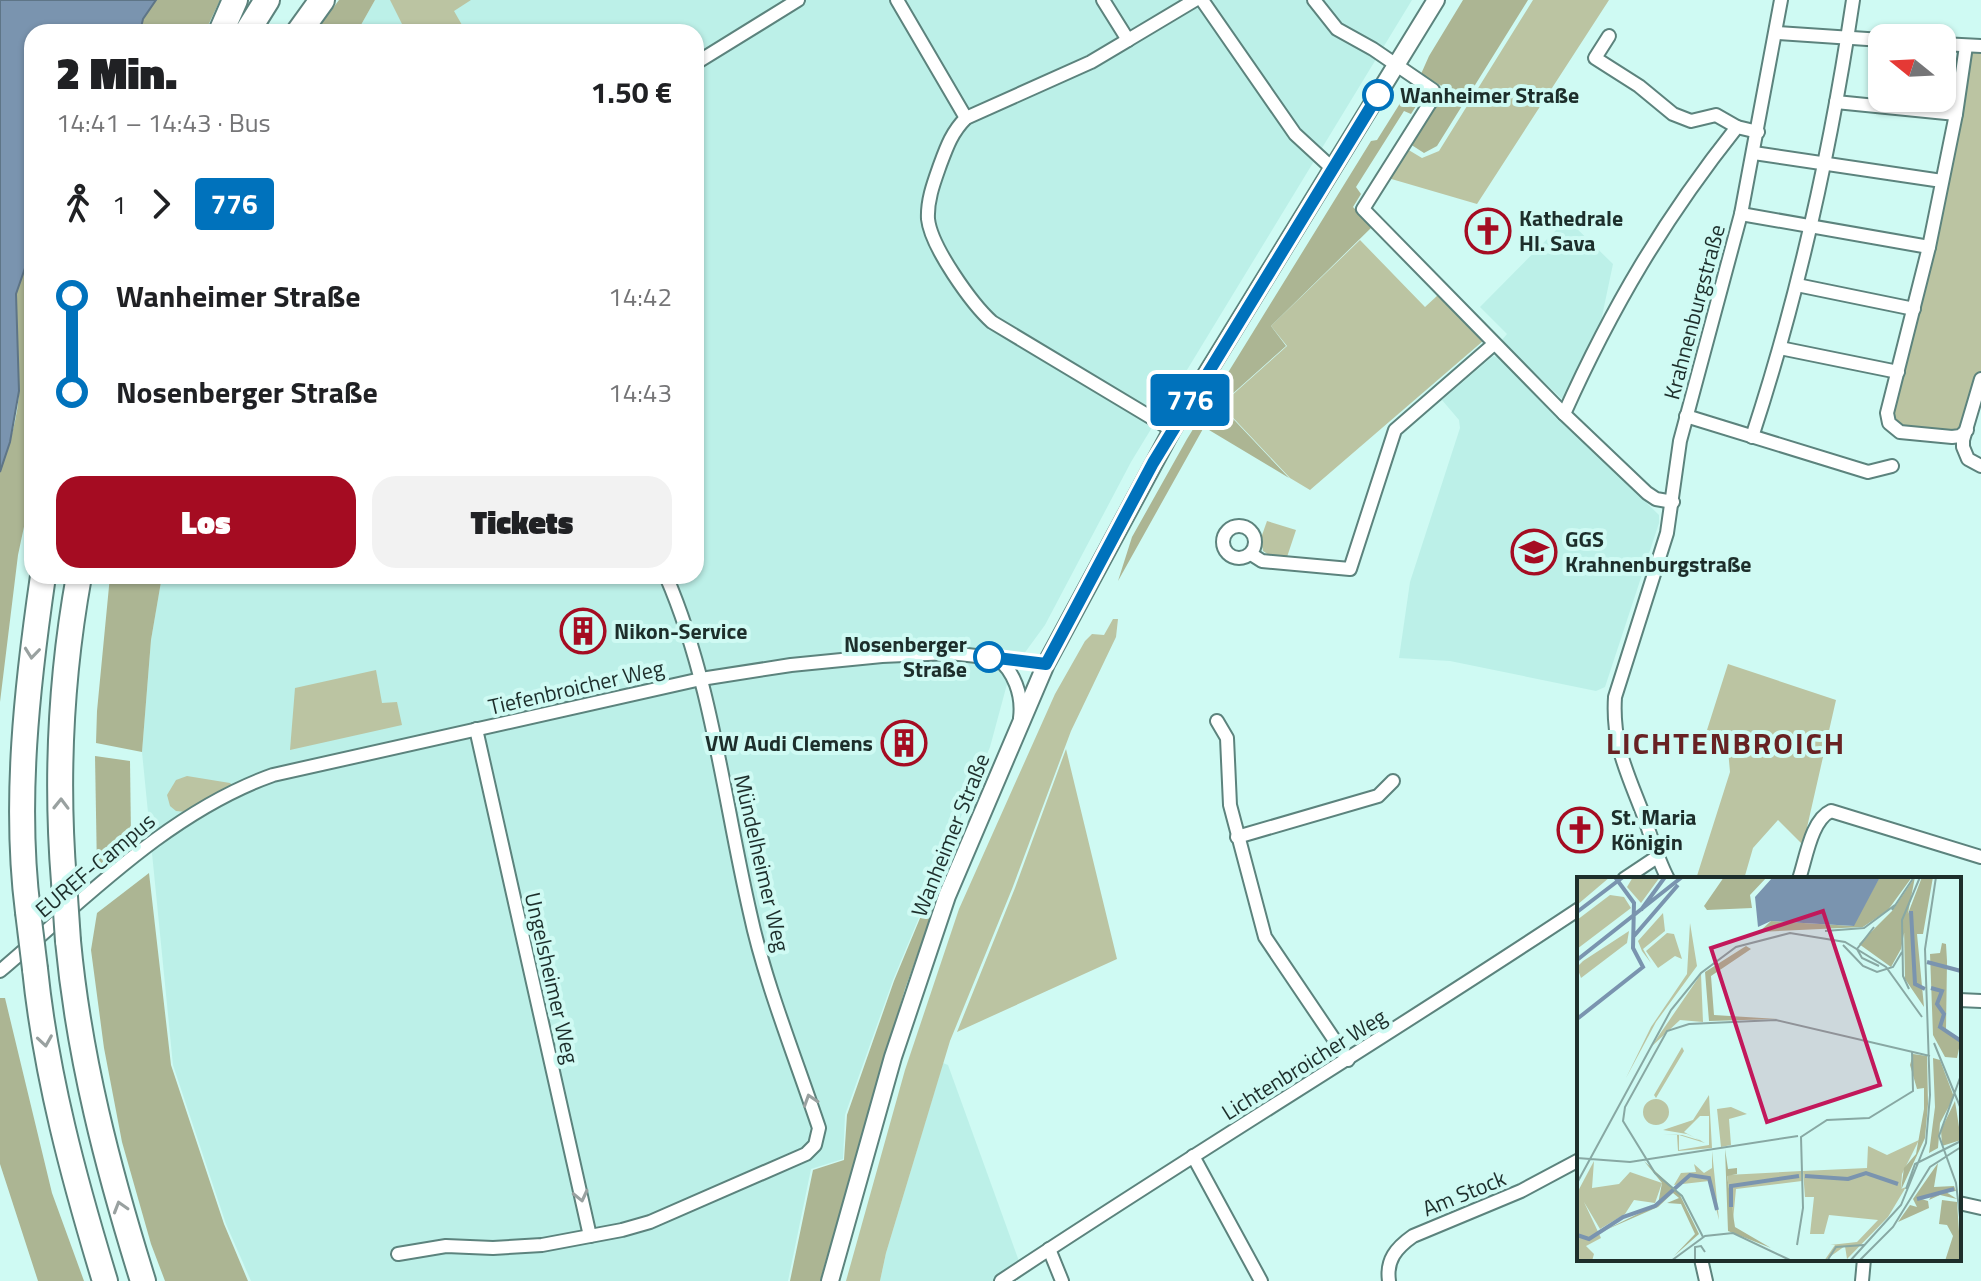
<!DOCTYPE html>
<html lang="de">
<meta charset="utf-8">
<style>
:root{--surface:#fff;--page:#f2f2f2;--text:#202124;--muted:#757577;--accent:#a50c22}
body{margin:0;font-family:"Titillium Web",sans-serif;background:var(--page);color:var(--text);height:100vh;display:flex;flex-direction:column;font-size:30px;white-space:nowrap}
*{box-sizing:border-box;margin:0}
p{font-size:26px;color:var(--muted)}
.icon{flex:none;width:44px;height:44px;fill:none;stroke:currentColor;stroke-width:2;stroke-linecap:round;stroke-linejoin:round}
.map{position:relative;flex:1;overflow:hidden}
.sheet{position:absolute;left:24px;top:24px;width:680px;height:560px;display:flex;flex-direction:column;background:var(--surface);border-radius:24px;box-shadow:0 2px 6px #0004}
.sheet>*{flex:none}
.badge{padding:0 16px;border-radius:6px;font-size:28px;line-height:52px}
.needle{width:52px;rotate:288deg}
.fabs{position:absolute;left:1868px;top:24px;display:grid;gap:16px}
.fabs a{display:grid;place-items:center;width:88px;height:88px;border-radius:16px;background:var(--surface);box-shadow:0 2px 6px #0004;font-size:40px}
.map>.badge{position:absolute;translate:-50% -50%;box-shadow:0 0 0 4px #fff}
.legs{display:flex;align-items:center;gap:12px;height:88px;padding:0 32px;font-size:26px}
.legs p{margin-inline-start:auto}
.head{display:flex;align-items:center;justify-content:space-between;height:136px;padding:0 32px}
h1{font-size:44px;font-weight:800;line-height:60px}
.action{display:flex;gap:16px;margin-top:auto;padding:16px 32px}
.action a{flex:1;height:92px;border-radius:24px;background:var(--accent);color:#fff;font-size:32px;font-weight:800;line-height:92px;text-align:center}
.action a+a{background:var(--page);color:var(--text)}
ul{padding:0 32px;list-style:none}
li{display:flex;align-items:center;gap:28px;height:96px;font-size:30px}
li i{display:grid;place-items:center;width:12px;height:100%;margin:0 10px;background:currentColor}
li i::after{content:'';width:20px;height:20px;margin:-10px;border:6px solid;border-radius:50%;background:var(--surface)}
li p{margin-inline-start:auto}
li:first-child i{background:linear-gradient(#0000 50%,currentColor 0)}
li:last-child i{background:linear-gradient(currentColor 50%,#0000 0)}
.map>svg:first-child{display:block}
.built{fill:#bcf0e8}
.green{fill:#bbc4a2}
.forest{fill:#acb593}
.water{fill:#7a94af;stroke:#5e7587;stroke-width:2}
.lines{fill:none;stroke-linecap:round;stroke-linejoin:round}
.minor-casing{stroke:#5c837d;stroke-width:16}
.tertiary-casing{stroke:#5c837d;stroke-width:20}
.motorway-casing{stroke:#5c837d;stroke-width:28}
.minor{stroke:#fff;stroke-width:12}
.tertiary{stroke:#fff;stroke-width:16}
.motorway{stroke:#fff;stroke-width:24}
.motorway-bridge-casing{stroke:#5c837d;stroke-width:28;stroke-linecap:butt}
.motorway-bridge{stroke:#fff;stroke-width:24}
.oneway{stroke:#99a1a0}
.line-1-casing{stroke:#fff;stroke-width:18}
.line-1{stroke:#0072bc;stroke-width:12}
.stop-1-dot{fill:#fff;stroke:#0072bc;stroke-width:4}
.labels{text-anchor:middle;stroke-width:8;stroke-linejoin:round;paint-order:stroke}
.stop-label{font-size:22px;font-weight:bold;fill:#1d2e2b;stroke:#cffaf3;text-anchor:start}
.poi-label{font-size:22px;font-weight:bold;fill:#1d2e2b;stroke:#cffaf3;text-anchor:start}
.street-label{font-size:22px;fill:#1d2e2b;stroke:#cffaf3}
.district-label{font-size:30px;font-weight:bold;letter-spacing:2px;fill:#682223;stroke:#cffaf3}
.inset-river{fill:none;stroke:#7a94af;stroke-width:4}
.inset-road{fill:none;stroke:#88a8a3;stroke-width:2}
.view{fill:#c2185b;fill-opacity:0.15;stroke:#c2185b;stroke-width:4}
.inset-edge{fill:none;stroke:#1d2e2b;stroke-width:4}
</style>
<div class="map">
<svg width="1981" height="1281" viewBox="0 0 1981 1281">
<rect width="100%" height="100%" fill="#cffaf3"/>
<g class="built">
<path d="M375,0H1412L1131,462L1045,625L1010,673L990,747L893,980L845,1115L843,1159L811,1169L788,1281H251L226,1224L173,1065L142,752L151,640L162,576H696V32H357Z"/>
<path d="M1567,219L1613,264L1601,321L1562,399L1501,341L1507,334L1480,307Z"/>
<path d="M1493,356L1498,357L1659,515V523L1605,687L1596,691L1450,661L1399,658L1410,582L1460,428L1459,420L1442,400Z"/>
<path d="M943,1063L948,1065L1020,1264L995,1281H880L886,1253Z"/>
</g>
<g class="green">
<path d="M390,0H471L454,11L466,32H406Z"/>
<path d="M1533,0H1609L1477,204L1388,178L1407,149L1422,158L1439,151Z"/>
<path d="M1976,49H1981V377L1959,436L1892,427L1888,406L1968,56Z"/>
<path d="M1360,240L1425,307L1438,295L1483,341L1310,490L1290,478L1221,405L1287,346L1271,326Z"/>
<path d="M1267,521L1296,530L1287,557L1269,555L1263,551L1261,538Z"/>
<path d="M1113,619H1118L1116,637L1071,731L1012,889L950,1041L886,1253L880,1281H846L905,1070L959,909L1055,694L1085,641L1092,634L1104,635Z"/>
<path d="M1728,664L1836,700L1803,845L1778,820L1753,848L1744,879H1696L1730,772L1727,738L1707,730Z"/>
<path d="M376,670L382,703L397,702L402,725L290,750L295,688Z"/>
<path d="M1066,749L1117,959L957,1032L1015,888Z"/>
<path d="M187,776L230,783L232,785L230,788L186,812L176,811L170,806L167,795L176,780Z"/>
</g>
<g class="forest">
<path d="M156,0H220L205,32H140L143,19Z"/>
<path d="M339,0H375L357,32H315Z"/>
<path d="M1463,0H1528L1437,146L1424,153L1410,144L1445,88L1421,74L1429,56Z"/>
<path d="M1409,89L1417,92L1420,100L1411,114L1404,111L1356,187L1361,194L1353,207L1372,227L1271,326L1286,346L1220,405L1289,478L1204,427L1118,581L1132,537L1187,439L1371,141L1377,140Z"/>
<path d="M32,248V489L18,555L0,702V472C9,445 19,416 19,387C20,343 5,287 32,248Z"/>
<path d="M110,576H162L151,640L142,752L96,743L97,711Z"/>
<path d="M95,756L130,761L131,838L97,870Z"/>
<path d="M959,824L963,828L905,989L820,1281H790L813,1170L844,1160L847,1115L894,981Z"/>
<path d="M149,873L171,1065L224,1224L248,1281H165L151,1244L122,1142L104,1048L91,950L97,913Z"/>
<path d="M0,998H5L52,1193L84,1281H38L0,1164Z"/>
</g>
<path class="water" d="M0,0H156L143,19L140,32H32V248L16,294L19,391L10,442L0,472Z"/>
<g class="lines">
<g class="minor-casing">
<g id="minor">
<path d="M897,0L966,118"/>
<path d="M1103,0L1128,40L1195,0"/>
<path d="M1202,0L1295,134L1333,169"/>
<path d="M1314,0L1337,29L1373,49L1433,90V98L1363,209L1564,414"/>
<path d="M1777,33L1882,40"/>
<path d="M1609,36L1595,58L1639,86L1673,114L1691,121L1716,115L1737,127"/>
<path d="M1128,40L1091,62L966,118C952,132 947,146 940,165C934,182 927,200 928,219C931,247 972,304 992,322L1172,430"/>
<path d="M1942,44L1981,46"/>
<path d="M1966,46L1956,114L1929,247L1887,413L1889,423L1900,432L1952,437L1960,436L1967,430"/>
<path d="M696,63L798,0"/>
<path d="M1836,102L1956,114"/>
<path d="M1754,153L1942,181"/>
<path d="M1741,214L1929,247"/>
<path d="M1797,285L1914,309"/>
<path d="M1780,348L1898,372"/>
<path d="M1981,379L1963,440V447L1968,459L1981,466"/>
<path d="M1686,416L1868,472L1892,466"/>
<path d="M1752,437C1799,294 1831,148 1853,0"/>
<path d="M1673,502L1656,499L1647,493L1564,414C1612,307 1664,219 1737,127L1758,132"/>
<circle cx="1239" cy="542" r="16"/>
<path d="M1251,554L1262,561L1350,569L1395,430L1494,344"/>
<path d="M996,657C1014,671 1023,695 1020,718"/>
<path d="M1217,721L1227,738L1230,805L1265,937L1348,1060"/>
<path d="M476,729L590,1236"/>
<path d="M1237,837L1378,796L1393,781"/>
<path d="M1624,879L1657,857"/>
<path d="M1668,879C1657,858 1651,836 1643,814C1627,772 1612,744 1615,697L1667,533L1680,441L1741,214L1781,0"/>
<path d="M1799,879C1806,859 1811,820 1831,811L1981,857"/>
<path d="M0,971C84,900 168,812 273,775L701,679L791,665L882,656L950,653L1046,664"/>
<path d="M1959,1000L1981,1001"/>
<path d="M1193,1156L1261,1281"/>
<path d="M1959,1203L1981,1208"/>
<path d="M1049,1249L1062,1281"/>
<path d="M398,1254L446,1246L493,1248L542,1245L622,1230L650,1222L806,1154L815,1145L819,1128C796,1059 765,983 750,913C724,801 712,682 666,576"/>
<path d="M1701,1259L1706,1281"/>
<path d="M1001,1281C1192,1154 1388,1036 1579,909"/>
<path d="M1389,1281C1386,1260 1396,1248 1413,1236L1521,1191L1579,1160"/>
<path d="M1862,1281L1864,1259"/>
</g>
</g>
<g class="tertiary-casing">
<path id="tertiary" d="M830,1281L893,1057L947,896L1046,664L1172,430L1436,0"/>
</g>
<g class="motorway-casing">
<g id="motorway">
<path d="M221,32L235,0"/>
<path d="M247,32L267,0"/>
<path d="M299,32L322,0"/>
<path d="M64,882C56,782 61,675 79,576"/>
<path d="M28,912C14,802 27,686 43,576"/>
<path d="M68,941C79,1058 108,1169 143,1281"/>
<path d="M35,969C46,1076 74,1179 105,1281"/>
</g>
</g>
<use href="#minor" class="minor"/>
<use href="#tertiary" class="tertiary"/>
<use href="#motorway" class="motorway"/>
<g class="motorway-bridge-casing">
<g id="motorway-bridge">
<path d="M64,882L68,941"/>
<path d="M28,912L35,969"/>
</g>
</g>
<use href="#motorway-bridge" class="motorway-bridge"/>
</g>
<defs><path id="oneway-chevron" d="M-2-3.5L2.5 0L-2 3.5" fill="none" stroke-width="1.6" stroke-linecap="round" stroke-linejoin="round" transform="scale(2)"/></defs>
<g class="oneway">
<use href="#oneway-chevron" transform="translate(32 653) rotate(96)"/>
<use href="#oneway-chevron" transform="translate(61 804) rotate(-89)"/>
<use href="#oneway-chevron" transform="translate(45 1041) rotate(81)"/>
<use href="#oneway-chevron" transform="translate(810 1100) rotate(-108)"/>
<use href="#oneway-chevron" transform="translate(581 1196) rotate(77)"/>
<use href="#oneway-chevron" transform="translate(120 1207) rotate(-107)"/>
</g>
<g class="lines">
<g class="line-1-casing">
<path id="line-1" d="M989,657L1046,664L1153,463L1378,95"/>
</g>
<use href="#line-1" class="line-1"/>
</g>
<defs>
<g id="church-ring" transform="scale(2.3)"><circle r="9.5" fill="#cffaf3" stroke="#a50c22" stroke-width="1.5"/><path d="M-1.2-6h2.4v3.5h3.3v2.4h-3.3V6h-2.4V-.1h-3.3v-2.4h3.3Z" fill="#a50c22"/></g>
<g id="school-ring" transform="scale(2.3)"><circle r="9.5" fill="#cffaf3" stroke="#a50c22" stroke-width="1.5"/><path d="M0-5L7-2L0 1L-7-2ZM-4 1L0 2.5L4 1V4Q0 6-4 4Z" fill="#a50c22"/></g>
<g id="building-ring" transform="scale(2.3)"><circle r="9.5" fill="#cffaf3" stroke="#a50c22" stroke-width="1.5"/><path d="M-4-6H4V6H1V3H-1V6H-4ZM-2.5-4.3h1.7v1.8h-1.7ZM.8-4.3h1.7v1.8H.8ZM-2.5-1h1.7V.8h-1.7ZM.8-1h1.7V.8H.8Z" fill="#a50c22"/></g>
</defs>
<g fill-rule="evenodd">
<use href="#church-ring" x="1488" y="231"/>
<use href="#school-ring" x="1534" y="552"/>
<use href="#building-ring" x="583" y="631"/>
<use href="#building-ring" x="904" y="743"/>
<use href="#church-ring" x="1580" y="830"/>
</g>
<g class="stop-1-dot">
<circle cx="1378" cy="95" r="14"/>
<circle cx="989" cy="657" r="14"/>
</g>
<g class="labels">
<g class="stop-label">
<text x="1400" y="103">Wanheimer Straße</text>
<text x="967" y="652" text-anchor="end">Nosenberger<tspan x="967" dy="25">Straße</tspan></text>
</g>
<g class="poi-label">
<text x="1519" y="226">Kathedrale<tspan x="1519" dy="25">Hl. Sava</tspan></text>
<text x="1565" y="547">GGS<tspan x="1565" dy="25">Krahnenburgstraße</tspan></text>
<text x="614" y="639">Nikon-Service</text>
<text x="873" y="751" text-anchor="end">VW Audi Clemens</text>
<text x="1611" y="825">St. Maria<tspan x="1611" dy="25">Königin</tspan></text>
</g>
<g class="street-label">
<text transform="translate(1694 312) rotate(-75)" y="8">Krahnenburgstraße</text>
<text transform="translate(576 687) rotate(-13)" y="8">Tiefenbroicher Weg</text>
<text transform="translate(950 835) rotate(-68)" y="8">Wanheimer Straße</text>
<text transform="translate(762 863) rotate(77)" y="8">Mündelheimer Weg</text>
<text transform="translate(95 865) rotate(-40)" y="8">EUREF-Campus</text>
<text transform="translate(552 978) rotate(77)" y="8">Ungelsheimer Weg</text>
<text transform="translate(1304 1064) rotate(-32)" y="8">Lichtenbroicher Weg</text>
<text transform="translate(1464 1193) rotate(-22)" y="8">Am Stock</text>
</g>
<g class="district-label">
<text x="1726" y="754">LICHTENBROICH</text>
</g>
</g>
<g transform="translate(1577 877)">
<rect width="384" height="384" fill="#cffaf3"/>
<path d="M0,0H33L0,28ZM56,0H83L64,26L50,10ZM33,18L47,20L54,31L0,72V43ZM86,36L88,54L66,72L74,86L65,74L61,64ZM113,46L120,89L79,145L49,201L74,150L110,97ZM52,54L50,66L4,101L0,90L6,84ZM90,56L97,57L105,82L98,79L81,91L69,74ZM124,97L126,145L103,143L74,170ZM105,170L107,174L79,221L77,218ZM132,218L135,271L101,274L100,258L86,257L105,258L125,264L110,257L86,253L116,243ZM123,239H132V268L102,273V258L128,266L107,255ZM66 235a13 13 0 1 1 26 0a13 13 0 1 1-26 0ZM154,230L170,237L152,242L154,268L144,270L140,232ZM342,263L325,297L324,312L329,310L311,340L270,382L268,369L247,384L258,368H253L280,365L301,343L252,338L247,357H233L237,320H228L226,294L290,291L291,269L310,278ZM135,274L142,343L132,304L97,308L104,296L119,295L117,287L127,296L135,291ZM17,284L15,311L42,307L53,295L85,306L78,326L57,323L48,337L23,352L7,325L24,361L9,369L17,377L15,384H0V316ZM224,294L225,304L159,312L156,343L150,298Z" fill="#bbc4a2" fill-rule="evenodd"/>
<path d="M147,0H190L173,18L175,31L130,33L127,29ZM335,0L311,33L286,50L182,55L194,44L276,49L302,1ZM338,0L324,72L314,90L282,67L315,34ZM345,0H356L346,57H340L347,130L328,102L327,47ZM365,66L369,67L370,84L369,153L384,162L380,181L368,180L356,158L353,77L363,76ZM169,69L174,72L134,99L137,138L201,142L132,144L128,95ZM336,177L350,179L351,227L348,261L324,313L327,291L339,277L347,232V211L340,212L333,188ZM356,181L363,183L377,220L363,246L361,271L352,276L358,230ZM378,224L384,263L365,269L364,253ZM148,272L151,292L160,291V297L150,299L158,350L194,371L151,354ZM67,284L102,316L122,357L97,379L118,357L104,327L90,326L102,321L96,316L81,330L24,355L81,327L85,306ZM361,286L357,310L377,309L379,314L369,315L380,322L363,318L352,323L356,316L341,321L351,324L352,331L321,345L333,328L340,330L336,322ZM365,323L380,325L384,384H368L376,359L370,348L362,347Z" fill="#acb593"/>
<path d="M196,0H303L277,49L194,44L181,50L178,20Z" fill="#7a94af"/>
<path class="inset-river" d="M64,33L88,0M334,34L338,107L348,112M0,35L46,0M57,59L101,8M0,83L105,0M350,85L384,94M354,111L365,114L360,127L367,137L363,150L384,164M0,142L66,90L56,71L57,26L38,0M228,299L271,302L289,296L321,307M340,322L377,312M154,330V309L222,299M0,358L12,362L46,340L78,329L113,298L132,301L140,333"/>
<path class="inset-road" d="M315,33L337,0M297,50L280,72L285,81L302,89M248,54L287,51L318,28M266,68L286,89L300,95L316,90L325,75M332,112L326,99L325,43L343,0M357,166L384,232M384,198L362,259L379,306L384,349M0,281L53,285L221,259M0,306L94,133L124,96L159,70L213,56L268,65L309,90L345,140M329,312L338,287L384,264M126,360L105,319L78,296L46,244L48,230L90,154L112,147L199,143L353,179M220,368L226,331L224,260L250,243L292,241L336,214L335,174M94,384L128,359L156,356L215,384M118,384V370L124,369L128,375M250,384L259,370L287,368M273,384L324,328L349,266L353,218L348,72L359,0M282,384L316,350L353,290L384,270"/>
<path class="view" d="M246,34L303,208L190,245L134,71Z"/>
<rect width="384" height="384" class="inset-edge"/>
</g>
</svg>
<div class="fabs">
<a><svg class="needle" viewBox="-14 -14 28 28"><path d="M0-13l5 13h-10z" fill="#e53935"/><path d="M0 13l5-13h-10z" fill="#757577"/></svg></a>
</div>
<b class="badge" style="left:1190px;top:400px;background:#0072bc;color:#fff">776</b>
<section class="sheet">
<div class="head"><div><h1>2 Min.</h1><p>14:41 – 14:43 · Bus</p></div><b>1.50 €</b></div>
<div class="legs"><svg class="icon" aria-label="walk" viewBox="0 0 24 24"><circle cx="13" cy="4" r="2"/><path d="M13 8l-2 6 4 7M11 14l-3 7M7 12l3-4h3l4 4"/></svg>1<svg class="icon" aria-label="forward" viewBox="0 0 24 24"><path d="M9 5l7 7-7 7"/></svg><b class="badge" style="background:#0072bc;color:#fff">776</b></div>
<ul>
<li><i style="color:#0072bc"></i><b>Wanheimer Straße</b><p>14:42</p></li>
<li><i style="color:#0072bc"></i><b>Nosenberger Straße</b><p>14:43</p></li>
</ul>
<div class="action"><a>Los</a><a>Tickets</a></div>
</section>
</div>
